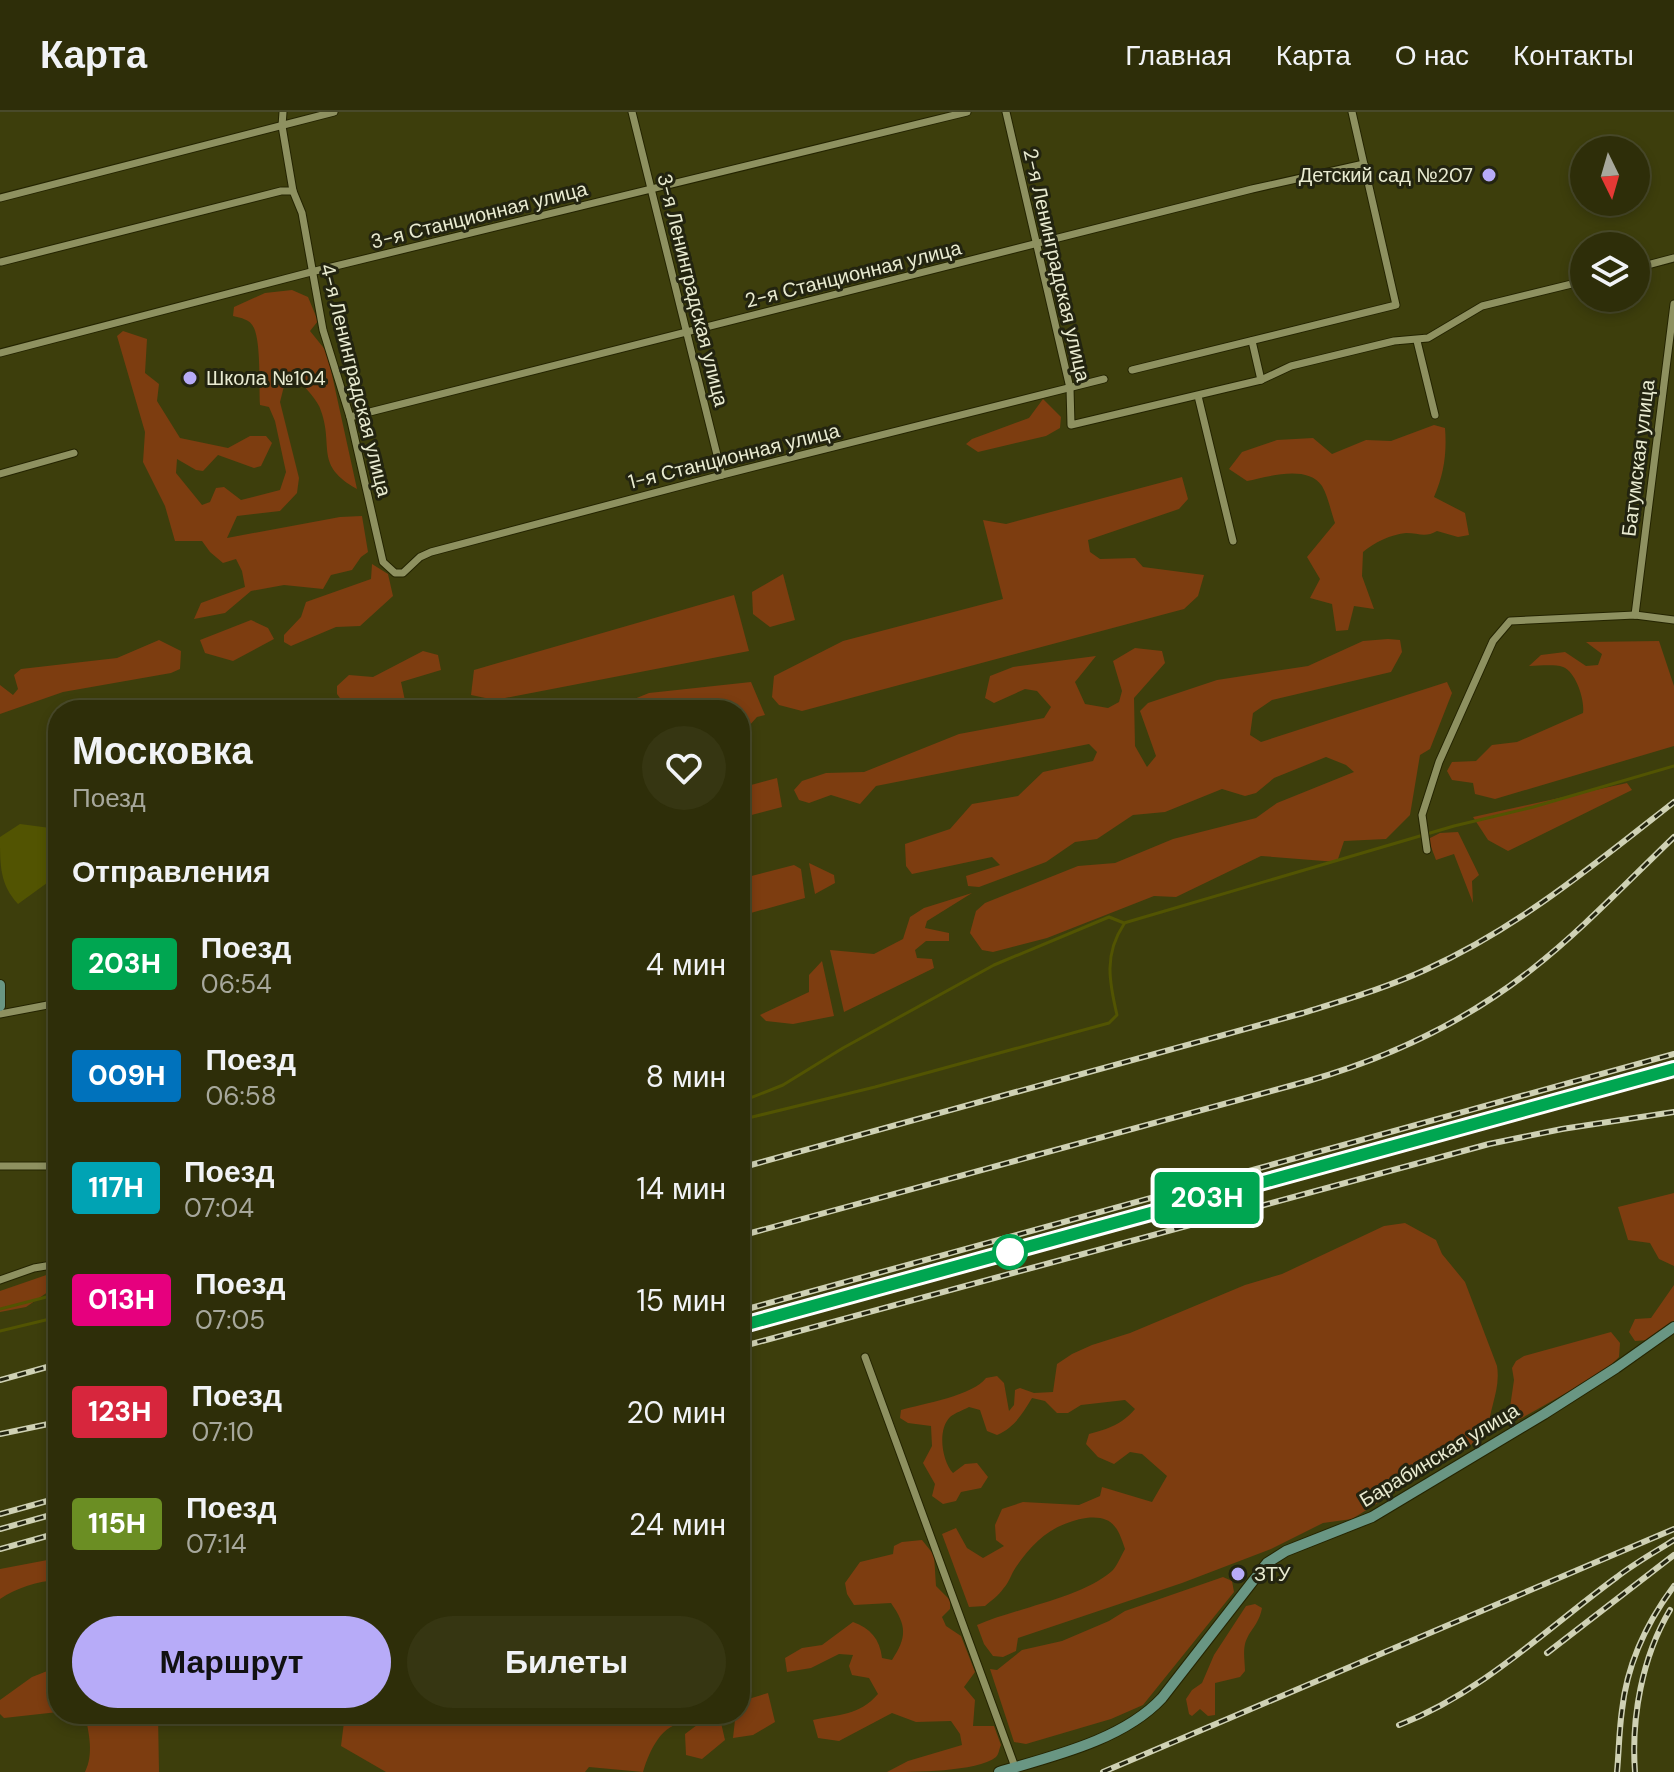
<!DOCTYPE html>
<html lang="ru">
<meta charset="utf-8">
<style>
:root{--surface:#2e2e09;--page:#363612;--text:#f1f3f6;--muted:#a7a89c;--line:#494a2a;--accent:#b7abf8}
body{margin:0;font-family:"DM Sans",sans-serif;background:var(--page);color:var(--text);height:100vh;display:flex;flex-direction:column;font-size:30px;white-space:nowrap}
*{box-sizing:border-box;margin:0}
p{font-size:26px;color:var(--muted)}
.icon{flex:none;width:44px;height:44px;fill:none;stroke:currentColor;stroke-width:2;stroke-linecap:round;stroke-linejoin:round}
.map{position:relative;flex:1;overflow:hidden}
.details{position:absolute;left:48px;top:588px;width:702px;height:1024px;display:flex;flex-direction:column;background:var(--surface);border-radius:32px;box-shadow:0 4px 12px #0003,0 0 0 2px var(--line)}
.details>*{flex:none}
.badge{padding:0 16px;border-radius:6px;font-size:28px;line-height:52px}
.needle{width:52px;rotate:175deg}
.fabs{position:absolute;left:1570px;top:24px;display:grid;gap:16px}
.fabs a{display:grid;place-items:center;width:80px;height:80px;border-radius:50%;background:var(--surface);box-shadow:0 4px 12px #0003,0 0 0 2px var(--line);font-size:40px}
.map>.badge{position:absolute;translate:-50% -50%;box-shadow:0 0 0 4px #fff}
h2{padding:0 24px;font-size:30px;line-height:72px}
.round{display:grid;place-items:center;flex:none;width:84px;height:84px;border-radius:42px;background:var(--page)}
.head{display:flex;align-items:center;justify-content:space-between;height:136px;padding:0 24px}
h1{font-size:38px;font-weight:700;line-height:60px}
.primary-button{display:flex;gap:16px;margin-top:auto;padding:16px 24px}
.primary-button a{flex:1;height:92px;border-radius:48px;background:var(--accent);color:#111;font-size:32px;font-weight:700;line-height:92px;text-align:center}
.primary-button a+a{background:var(--page);color:var(--text)}
ul{padding:0;list-style:none}
li{display:flex;align-items:center;gap:24px;height:112px;padding:0 24px}
li div{flex:1}
li b{display:block;font-size:30px}
li em{font-style:normal}
li .badge{min-width:88px;font-weight:700;text-align:center}
header{display:flex;align-items:center;gap:48px;box-sizing:border-box;height:112px;padding:0 40px;background:var(--surface);border-bottom:2px solid var(--line)}
header strong{font-size:38px}
nav{display:flex;gap:44px;margin-inline-start:auto;font-size:28px}
.map>svg:first-child{display:block}
.green{fill:#7d3d10}
.water{fill:#525402}
.lines{fill:none;stroke-linecap:round;stroke-linejoin:round}
.stream{stroke:#525402;stroke-width:3}
.street-casing{stroke:#242400;stroke-width:9}
.secondary-casing{stroke:#242400;stroke-width:12}
.street{stroke:#8e9160;stroke-width:7}
.secondary{stroke:#699683;stroke-width:10}
.rail-casing{stroke:#cfd1b4;stroke-width:6}
.rail{stroke:#232410;stroke-width:3;stroke-dasharray:9;stroke-linecap:butt}
.line-casing{stroke:#fff;stroke-width:18}
.line{stroke:#00a651;stroke-width:12}
.poi-dot{fill:#b7abf8;stroke:#232410;stroke-width:3}
.stop-dot{fill:#fff;stroke:#00a651;stroke-width:4}
.labels{text-anchor:middle;stroke-width:6;stroke-linejoin:round;paint-order:stroke}
.poi-label{font-size:20px;fill:#e9ebd1;stroke:#232410;text-anchor:start}
.street-label{font-size:20px;fill:#e9ebd1;stroke:#232410}
</style>
<header>
<strong>Карта</strong>
<nav><a>Главная</a><a>Карта</a><a>О нас</a><a>Контакты</a></nav>
</header>
<div class="map">
<svg width="1674" height="1660" viewBox="0 0 1674 1660">
<rect width="100%" height="100%" fill="#3d3e0c"/>
<g class="green">
<path d="M292,178L308,185L318,209L310,219L327,240L357,377C314,353 334,335 321,299C318,288 305,276 298,267L284,274L280,290L299,366L297,381L280,399L237,404L227,426L340,405L362,404L368,440L361,445L352,458L331,463L323,477L284,473L251,479L225,501L194,507L201,491L245,475L242,459L236,447L223,451L210,440L202,429H175L165,394L143,350L145,320L117,224L123,219L147,227L145,261L159,272L157,289L180,326L228,336L250,324H266L272,331L261,354L254,356L218,343L203,359L196,358L177,347L176,361L202,393L210,390L216,376L224,375L241,388L280,378L286,360L275,309L269,295L260,293C259,276 261,231 254,216C250,207 241,206 233,204L234,195L265,181Z"/>
<path d="M1043,287L1061,305L1060,316L1046,324L978,340L966,332L972,327L1029,306Z"/>
<path d="M1434,313L1445,316C1447,341 1444,362 1434,385L1465,401L1469,423L1458,425L1437,419C1425,426 1419,421 1406,421C1392,422 1373,431 1363,440L1362,464L1374,497L1354,494L1348,518L1336,519L1332,492L1310,486L1320,467L1307,445L1335,411C1331,400 1328,384 1322,374C1307,352 1267,365 1247,369L1229,357L1242,340L1277,328L1313,326L1332,342L1366,328L1391,329Z"/>
<path d="M1182,365L1188,387L1179,397L1088,428L1090,440L1100,447L1135,446L1143,455L1204,463L1198,484L1184,497L802,599L779,593L772,585L774,564L843,529L1003,487L983,408L1006,412Z"/>
<path d="M372,452L388,462L393,484L360,514L336,515L291,534L284,530V523L301,505L306,490L371,467Z"/>
<path d="M783,462L795,508L770,515L753,502L752,480Z"/>
<path d="M734,483L749,539L495,588L471,583L474,558Z"/>
<path d="M251,508L268,516L274,527L233,549L205,541L200,528Z"/>
<path d="M1388,527L1400,528L1402,540L1391,560L1272,588L1253,601L1250,623L1261,630L1447,570L1452,581L1430,637L1420,643L1410,703L1386,727L1344,729L1337,750L1261,744L1176,785L1154,784L1047,826L993,840L982,838L970,821L976,799L985,791L1078,754L1115,751L1173,727L1256,706L1277,691L1354,660L1346,653L1326,645L1274,666L1256,681L1245,684L1222,677L1165,700L1133,703L1097,727L1075,730L1046,750L979,775L968,774L966,764L1000,753L992,745L912,762L906,754L905,732L950,717L972,692L1018,684L1043,660L1093,649L1097,640L1089,632L876,674L860,692L831,683L809,691L799,688L794,678L802,669L826,661L864,660L959,622L1044,606L1051,595L1037,579L1025,577L994,591L985,586L990,564L1013,555L1096,544L1075,570L1085,592L1108,596L1119,590L1122,579L1113,549L1135,536L1162,539L1165,551L1134,586L1135,634L1147,655L1156,644L1140,599L1148,591L1217,568L1308,554L1363,529Z"/>
<path d="M159,528L181,539L180,557L171,561L63,580L0,602V573L13,583L18,577L14,563L21,557L117,546Z"/>
<path d="M1659,529L1674,574V634L1495,687L1475,682L1473,671L1452,668L1447,659L1452,650L1476,649L1492,633L1517,630L1583,601C1585,588 1576,560 1563,555C1554,552 1539,554 1529,554L1541,543L1565,540L1586,554L1598,553L1602,542L1586,530Z"/>
<path d="M423,539L438,543L441,558L401,570L407,598H381L377,589H342L337,582V574L349,563L373,565Z"/>
<path d="M751,570L765,603L757,605L740,624V598H607L649,581Z"/>
<path d="M777,666L782,695L740,706V676Z"/>
<path d="M1627,671L1632,678L1508,739L1488,728L1473,705Z"/>
<path d="M1458,720L1479,763L1472,769L1473,791L1454,742L1436,748L1428,727L1440,721Z"/>
<path d="M809,751L834,763L835,771L815,782Z"/>
<path d="M794,753L801,757L805,786L740,804V767Z"/>
<path d="M972,781L927,809L925,816L949,821V829H926L915,838L917,846L932,847L934,856L844,900L830,838L874,842L903,827L910,805L924,796Z"/>
<path d="M822,849L834,904L793,912L766,909L760,903L809,880V863Z"/>
<path d="M1674,1081V1154L1659,1147L1650,1131L1628,1128L1618,1095Z"/>
<path d="M1405,1111L1436,1128L1442,1142L1465,1170L1497,1254C1501,1278 1488,1298 1488,1322L1352,1407L1323,1411L1271,1437L1182,1471L1018,1526L1016,1539L1003,1545L993,1544L984,1532L977,1513C1016,1496 1081,1486 1112,1459C1117,1454 1121,1444 1125,1437C1118,1415 1112,1403 1086,1406C1055,1411 1034,1428 1016,1455C1011,1462 1009,1471 1003,1477C999,1483 991,1489 985,1494L969,1495L942,1422L956,1416L967,1436L983,1446L1004,1434L996,1428L995,1413L1002,1397L1023,1390L1079,1393L1100,1384L1102,1375L1152,1390L1167,1364L1142,1342L1130,1340L1114,1352L1098,1345L1086,1332L1089,1322C1109,1317 1122,1312 1135,1297L1125,1288L1081,1293L1068,1301H1057L1045,1289L1032,1286C1022,1302 1015,1315 997,1323L987,1319L980,1298L969,1295C963,1298 955,1301 950,1305C937,1318 942,1349 953,1361L965,1352L977,1351L988,1365L981,1376L961,1380L956,1389L943,1392L932,1384L935,1372L923,1351L932,1334L931,1314L908,1311L900,1306L901,1298C923,1292 974,1283 986,1266L997,1264L1004,1271L1009,1299L1014,1293L1015,1278L1020,1276L1034,1281L1053,1280L1057,1252L1072,1242L1092,1233L1130,1221L1245,1173L1282,1162L1384,1114Z"/>
<path d="M58,1159V1173L26,1195L0,1200V1179Z"/>
<path d="M1674,1173V1210L1649,1228L1635,1229L1629,1220L1635,1207L1651,1206Z"/>
<path d="M1611,1220L1620,1231L1619,1245L1605,1259L1522,1306L1512,1310L1508,1309L1514,1268L1512,1256L1516,1249L1524,1244Z"/>
<path d="M922,1428L934,1443L936,1474L950,1488V1497L942,1505L946,1514L961,1524L975,1560L964,1575L975,1588L973,1614H994L1001,1633C999,1637 999,1642 996,1645C977,1660 913,1660 887,1660L908,1649L962,1633L960,1622L951,1609L916,1610L892,1601L839,1629L818,1626L813,1608C839,1602 859,1604 878,1582L869,1566L852,1563L849,1554L853,1543L839,1542L811,1556L787,1560L785,1546L802,1536L822,1533L853,1510C870,1516 880,1527 882,1546L892,1548C907,1525 907,1514 891,1491L854,1493L847,1482L845,1471L860,1450L893,1442L894,1434L902,1430Z"/>
<path d="M58,1446V1468C38,1469 16,1476 0,1487V1457Z"/>
<path d="M1223,1465L1232,1469L1234,1480L1143,1593L1111,1607L1026,1632L1014,1630L990,1557L997,1558L1022,1538L1062,1529L1109,1509L1125,1499Z"/>
<path d="M1255,1492L1262,1496C1259,1513 1249,1518 1245,1532C1243,1540 1245,1551 1245,1559L1240,1565L1215,1571V1603L1208,1604L1200,1597L1192,1604L1189,1602L1186,1587L1192,1578L1202,1571L1214,1543L1246,1494Z"/>
<path d="M55,1556L58,1557V1600L4,1606L0,1602V1588L32,1565Z"/>
<path d="M768,1581L775,1610L753,1623L733,1626L735,1608L733,1602H740V1584L742,1589Z"/>
<path d="M85,1602H158L159,1660H85C94,1642 89,1622 85,1602Z"/>
<path d="M345,1602H417L421,1606L422,1602H719L725,1628L702,1647L686,1643L685,1622L697,1613C666,1603 651,1634 643,1660L589,1655L585,1660H386L341,1634Z"/>
</g>
<path class="water" d="M20,712L58,717V763L18,792C0,773 0,754 0,725Z"/>
<g class="lines">
<g class="stream">
<path d="M740,990L783,973L843,936L994,853L1109,805L1124,811L1454,714L1533,695L1674,654"/>
<path d="M740,1008L875,975L1109,911L1117,903C1109,869 1104,842 1124,812"/>
<path d="M0,1197L58,1182"/>
<path d="M0,1219L58,1205"/>
</g>
<g class="street-casing">
<g id="street">
<path d="M283,0L282,14L293,79L302,101L323,218L350,305L383,450L395,461H403L420,445L431,440L722,363L1104,267"/>
<path d="M632,0L722,363"/>
<path d="M1006,0L1070,276L1071,313L1261,268L1291,254L1394,229L1428,226L1482,194L1584,169"/>
<path d="M0,86L334,0"/>
<path d="M1,150L281,79H293"/>
<path d="M1636,156L1674,146"/>
<path d="M1252,229L1261,268"/>
<path d="M1417,229L1435,303"/>
<path d="M0,241L311,160L967,0"/>
<path d="M1132,258L1396,193L1352,0"/>
<path d="M1198,284L1233,429"/>
<path d="M350,305L1252,77L1364,52"/>
<path d="M0,362L74,341"/>
<path d="M1635,503L1674,192"/>
<path d="M1427,738L1422,703L1439,650L1493,529L1510,509L1635,503L1674,508"/>
<path d="M0,902L58,891"/>
<path d="M0,1054H58"/>
<path d="M0,1168L34,1156L58,1152"/>
<path d="M865,1245L1015,1655"/>
</g>
</g>
<g class="secondary-casing">
<g id="secondary">
<path d="M0,873V894"/>
<path d="M999,1660C1053,1644 1123,1628 1162,1586L1267,1451L1286,1439L1372,1405L1544,1302L1616,1256L1674,1215"/>
</g>
</g>
<use href="#street" class="street"/>
<use href="#secondary" class="secondary"/>
<g class="rail-casing">
<g id="rail">
<path d="M740,1056L1303,901C1344,888 1386,876 1425,858C1518,816 1595,752 1674,690"/>
<path d="M740,1124L1308,969C1388,946 1465,910 1531,858C1582,818 1627,770 1674,725"/>
<path d="M740,1199L1674,942"/>
<path d="M740,1214L1674,957"/>
<path d="M740,1235L1489,1032L1562,1017L1674,1000"/>
<path d="M0,1268L58,1252"/>
<path d="M0,1322L58,1310"/>
<path d="M0,1402L58,1386"/>
<path d="M0,1417L58,1401"/>
<path d="M0,1437L58,1421"/>
<path d="M1547,1541L1674,1443"/>
<path d="M1399,1613C1483,1580 1546,1517 1617,1465C1635,1451 1655,1440 1674,1428"/>
<path d="M1103,1660L1674,1417"/>
<path d="M1617,1660C1619,1639 1619,1619 1622,1598C1627,1553 1647,1510 1674,1474"/>
<path d="M1635,1660C1631,1606 1642,1545 1670,1498"/>
</g>
</g>
<use href="#rail" class="rail"/>
</g>
<g class="lines">
<g class="line-casing">
<path id="line" d="M740,1214L1674,957"/>
</g>
<use href="#line" class="line"/>
</g>
<g class="poi-dot">
<circle cx="1489" cy="63" r="8"/>
<circle cx="190" cy="266" r="8"/>
<circle cx="1238" cy="1462" r="8"/>
</g>
<circle class="stop-dot" cx="1010" cy="1140" r="16"/>
<g class="labels">
<g class="poi-label">
<text x="1473" y="70" text-anchor="end">Детский сад №207</text>
<text x="206" y="273">Школа №104</text>
<text x="1254" y="1469">ЗТУ</text>
</g>
<g class="street-label">
<text transform="translate(479 103) rotate(-14)" y="7">3-я Станционная улица</text>
<text transform="translate(1057 153) rotate(77)" y="7">2-я Ленинградская улица</text>
<text transform="translate(853 162) rotate(-14)" y="7">2-я Станционная улица</text>
<text transform="translate(693 178) rotate(76)" y="7">3-я Ленинградская улица</text>
<text transform="translate(356 268) rotate(76)" y="7">4-я Ленинградская улица</text>
<text transform="translate(734 344) rotate(-14)" y="7">1-я Станционная улица</text>
<text transform="translate(1638 346) rotate(-83)" y="7">Батумская улица</text>
<text transform="translate(1439 1343) rotate(-31)" y="7">Барабинская улица</text>
</g>
</g>
</svg>
<div class="fabs">
<a><svg class="needle" viewBox="-14 -14 28 28"><path d="M0-13l5 13h-10z" fill="#e53935"/><path d="M0 13l5-13h-10z" fill="#a7a89c"/></svg></a>
<a><svg class="icon" aria-label="layers" viewBox="0 0 24 24"><path d="M12 4l9 5-9 5-9-5zM3 14l9 5 9-5"/></svg></a>
</div>
<b class="badge" style="left:1207px;top:1086px;background:#00a651;color:#fff">203Н</b>
<section class="details">
<div class="head"><div><h1>Московка</h1><p>Поезд</p></div><a class="round"><svg class="icon" aria-label="heart" viewBox="0 0 24 24"><path d="M12 20l-8-8c-3-5 5-10 8-4 3-6 11-1 8 4z"/></svg></a></div>
<h2>Отправления</h2>
<ul>
<li><span class="badge" style="background:#00a651;color:#fff">203Н</span><div><b>Поезд</b><p>06:54</p></div><em>4 мин</em></li>
<li><span class="badge" style="background:#0072bc;color:#fff">009Н</span><div><b>Поезд</b><p>06:58</p></div><em>8 мин</em></li>
<li><span class="badge" style="background:#00a3b4;color:#fff">117Н</span><div><b>Поезд</b><p>07:04</p></div><em>14 мин</em></li>
<li><span class="badge" style="background:#e6007e;color:#fff">013Н</span><div><b>Поезд</b><p>07:05</p></div><em>15 мин</em></li>
<li><span class="badge" style="background:#d7263d;color:#fff">123Н</span><div><b>Поезд</b><p>07:10</p></div><em>20 мин</em></li>
<li><span class="badge" style="background:#6b8e23;color:#fff">115Н</span><div><b>Поезд</b><p>07:14</p></div><em>24 мин</em></li>
</ul>
<div class="primary-button"><a>Маршрут</a><a>Билеты</a></div>
</section>
</div>
